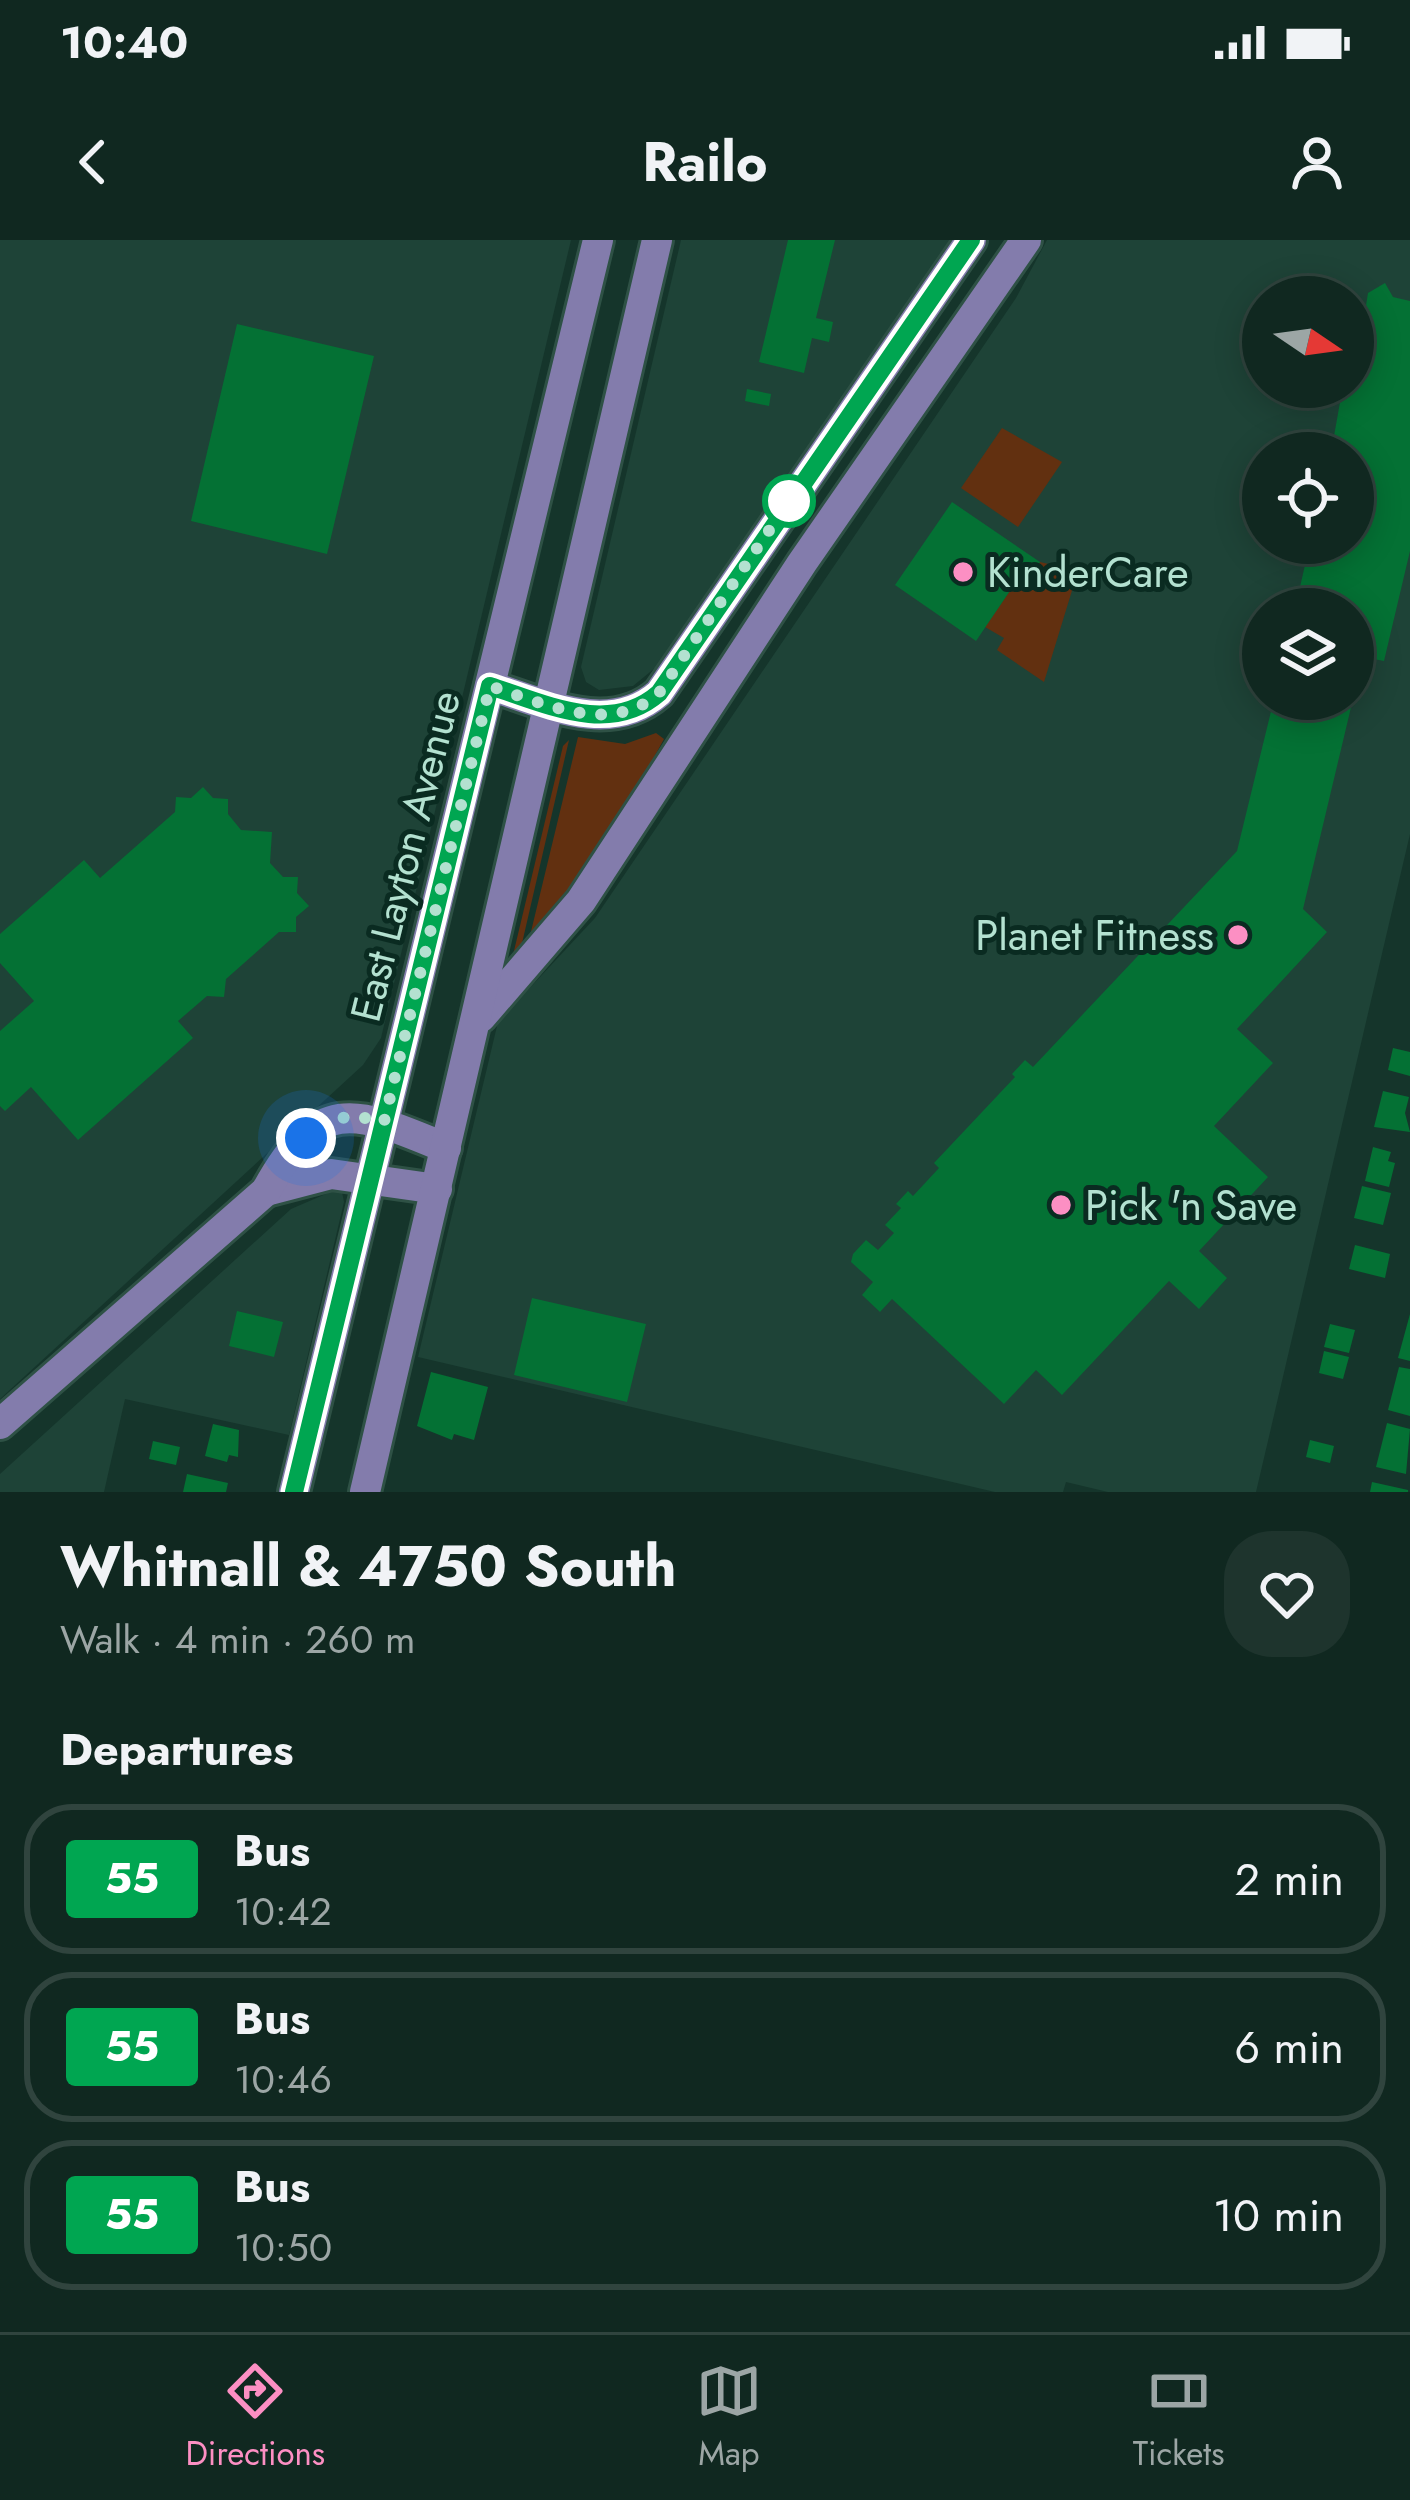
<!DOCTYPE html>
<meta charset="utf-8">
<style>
:root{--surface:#102820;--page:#1e342d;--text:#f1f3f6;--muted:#9ca6a5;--line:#30443e;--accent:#fc8fc3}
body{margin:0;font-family:Jost,sans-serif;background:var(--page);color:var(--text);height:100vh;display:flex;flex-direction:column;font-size:45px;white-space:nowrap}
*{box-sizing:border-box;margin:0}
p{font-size:39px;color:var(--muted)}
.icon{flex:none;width:66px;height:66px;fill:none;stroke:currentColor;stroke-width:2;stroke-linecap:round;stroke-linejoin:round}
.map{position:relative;height:1252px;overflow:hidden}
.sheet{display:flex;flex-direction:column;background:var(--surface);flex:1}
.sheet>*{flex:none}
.badge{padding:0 24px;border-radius:9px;font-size:42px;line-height:78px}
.needle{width:78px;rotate:103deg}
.controls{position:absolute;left:1242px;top:36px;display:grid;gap:24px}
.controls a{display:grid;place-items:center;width:132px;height:132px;border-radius:50%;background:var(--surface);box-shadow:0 6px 30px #0003,0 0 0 3px var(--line);font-size:60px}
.you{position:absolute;width:60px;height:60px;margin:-30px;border:9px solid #fff;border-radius:50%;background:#1a73e8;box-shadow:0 0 0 18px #1a73e833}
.map>.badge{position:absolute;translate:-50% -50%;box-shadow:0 0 0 6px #fff}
h2{padding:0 60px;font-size:45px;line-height:108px}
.round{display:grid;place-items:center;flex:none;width:126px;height:126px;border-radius:48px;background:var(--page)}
.headline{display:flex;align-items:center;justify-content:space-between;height:204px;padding:0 60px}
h1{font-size:57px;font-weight:700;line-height:90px}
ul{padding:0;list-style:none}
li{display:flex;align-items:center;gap:36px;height:150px;margin:0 24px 18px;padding:0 36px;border:6px solid var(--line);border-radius:48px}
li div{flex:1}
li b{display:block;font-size:45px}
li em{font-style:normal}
li .badge{min-width:132px;font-weight:700;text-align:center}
.status{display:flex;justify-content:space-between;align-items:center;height:84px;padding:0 60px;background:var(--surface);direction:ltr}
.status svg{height:33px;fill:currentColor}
header{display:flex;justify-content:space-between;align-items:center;height:156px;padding:0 60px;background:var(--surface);font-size:54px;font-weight:700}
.dock{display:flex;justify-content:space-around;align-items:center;height:168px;border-top:3px solid var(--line);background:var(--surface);font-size:33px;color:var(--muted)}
.dock a{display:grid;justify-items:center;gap:6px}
.dock .current{color:var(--accent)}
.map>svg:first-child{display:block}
.built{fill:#1e4337;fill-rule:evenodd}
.green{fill:#623010}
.building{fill:#047134}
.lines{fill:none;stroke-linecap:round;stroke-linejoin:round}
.secondary-casing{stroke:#2e5145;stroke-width:36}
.secondary{stroke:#837cac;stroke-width:30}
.line-casing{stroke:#fff;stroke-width:27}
.line{stroke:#00a651;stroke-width:18}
.walk{stroke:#b3e1d0;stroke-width:12;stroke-dasharray:0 21.6}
.stop-dot{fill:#fff;stroke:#00a651;stroke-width:6}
.poi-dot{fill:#fc8fc3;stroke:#0a2b21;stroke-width:4.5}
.labels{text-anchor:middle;stroke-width:10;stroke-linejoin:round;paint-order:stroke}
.poi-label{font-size:42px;fill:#b3e1d0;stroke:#0a2b21;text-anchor:start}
.street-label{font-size:42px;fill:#b3e1d0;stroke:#0a2b21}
</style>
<div class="status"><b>10:40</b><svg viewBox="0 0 49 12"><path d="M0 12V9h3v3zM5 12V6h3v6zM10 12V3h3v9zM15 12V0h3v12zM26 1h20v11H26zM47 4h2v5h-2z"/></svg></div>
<header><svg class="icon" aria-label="back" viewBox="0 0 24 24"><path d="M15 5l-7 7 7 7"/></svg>Railo<svg class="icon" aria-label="person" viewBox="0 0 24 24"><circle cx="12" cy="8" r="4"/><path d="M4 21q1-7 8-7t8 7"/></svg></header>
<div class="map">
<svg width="1410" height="1252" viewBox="0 0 1410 1252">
<rect width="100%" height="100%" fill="#15352b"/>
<g class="built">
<path d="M0,0H571L381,798L363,825L0,1159Z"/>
<path d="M681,0H953L661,423L633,446L599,450L586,442L581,427Z"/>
<path d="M1047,0H1410V594L1256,1252H1108L1066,1242L1063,1252H995L418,1117L498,782L595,678L1016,58ZM1263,57H1353V147H1263ZM1263,213H1353V303H1263ZM1263,369H1353V459H1263Z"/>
<path d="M335,950L342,952L344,962L289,1195L125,1159L104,1252H0V1234L291,969Z"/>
</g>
<g class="green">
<path d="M1002,188L1062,222L1018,287L961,248Z"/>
<path d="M1040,322L1078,331L1044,442L997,410L1004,398L985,387L1024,330L1032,334Z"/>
<path d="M656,493L664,499L604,609L528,704L578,497L625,504Z"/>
<path d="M569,500L520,712L513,715L563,506Z"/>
</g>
<g class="building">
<path d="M788,0H835L816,78L833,82L829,102L812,98L804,133L759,122Z"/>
<path d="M1385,43L1393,57L1410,61V311L1384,421L1363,417L1355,452L1353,369H1295L1310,303H1353V213H1331L1342,151L1353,147L1368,53Z"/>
<path d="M237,84L374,116L327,314L191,281Z"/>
<path d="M747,149L771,154L769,166L745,161Z"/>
<path d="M952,262L1040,322L1032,334L1024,330L976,401L895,345Z"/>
<path d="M1274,459H1353L1303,669L1327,692L1237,789L1273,823L1214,886L1268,937L1199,1011L1227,1038L1199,1069L1169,1041L1062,1155L1036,1130L1004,1164L892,1059L880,1072L862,1055L873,1042L851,1022L853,1014L866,1000L878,1010L894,993L885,985L901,968L896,964L908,951L913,956L939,928L934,923L1015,837L1012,834L1025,820L1033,827L1237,611Z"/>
<path d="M203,547L213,558L228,559V574L241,590L272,592L270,623L283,637H298L297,653L309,666L296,677V692H279L226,739L224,757L207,756L178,781L193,798L78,900L31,847L5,871L0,866V791L34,761L0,723V694L84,620L100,638L175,572L176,557L191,558Z"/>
<path d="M1393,808L1410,812V836L1388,830Z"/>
<path d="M1383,851L1409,857L1405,873L1410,892L1374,887Z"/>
<path d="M1373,907L1391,912L1388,921L1395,923L1389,947L1365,941Z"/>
<path d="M1362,946L1391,953L1383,985L1354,978Z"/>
<path d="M1355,1005L1390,1014L1385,1038L1349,1029Z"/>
<path d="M532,1058L646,1084L627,1162L514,1135Z"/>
<path d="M237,1071L283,1082L274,1117L229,1106Z"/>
<path d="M1410,1074V1121L1398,1118Z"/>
<path d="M1330,1084L1355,1090L1349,1113L1324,1107Z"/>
<path d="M1324,1111L1349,1117L1343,1139L1319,1133Z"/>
<path d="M1399,1127L1410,1129V1176L1388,1170Z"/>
<path d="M431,1132L488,1147L474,1200L454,1194L452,1200L417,1186Z"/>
<path d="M1387,1183L1410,1189L1406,1234L1376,1227Z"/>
<path d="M213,1184L239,1190L238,1217L229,1215L227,1222L205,1216Z"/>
<path d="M1310,1200L1334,1206L1330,1223L1306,1217Z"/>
<path d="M153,1201L180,1207L176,1225L149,1219Z"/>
<path d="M187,1234L228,1243L226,1252H183Z"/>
<path d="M1372,1242L1408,1250V1252H1370Z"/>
</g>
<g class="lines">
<g class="secondary-casing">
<g id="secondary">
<path d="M490,446C546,464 610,496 659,453L971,0"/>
<path d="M481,777L581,661L802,323L1026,0"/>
<path d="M266,951L331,934L437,949"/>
<path d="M0,1184L266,951C320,852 356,871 446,908"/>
<path d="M294,1252L598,0"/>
<path d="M365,1252L657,0"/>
</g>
</g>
<use href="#secondary" class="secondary"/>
</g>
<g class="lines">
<g class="line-casing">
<path id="line" d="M294,1252L490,446C546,464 610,496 659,453L971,0"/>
</g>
<use href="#line" class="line"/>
<path class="walk" d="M306,898C333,875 350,873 384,882L490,446C546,464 610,496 659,453L789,261"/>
</g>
<circle class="stop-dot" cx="789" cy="261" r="24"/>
<g class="poi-dot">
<circle cx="963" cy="332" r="12"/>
<circle cx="1238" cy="695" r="12"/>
<circle cx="1061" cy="965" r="12"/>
</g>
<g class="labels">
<g class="poi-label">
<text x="987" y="347">KinderCare</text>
<text x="1214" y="710" text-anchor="end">Planet Fitness</text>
<text x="1085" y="980">Pick 'n Save</text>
</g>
<g class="street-label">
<text transform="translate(405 616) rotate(-76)" y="15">East Layton Avenue</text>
</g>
</g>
</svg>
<div class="controls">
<a><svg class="needle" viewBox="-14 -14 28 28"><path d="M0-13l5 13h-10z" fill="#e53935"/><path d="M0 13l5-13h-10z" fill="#9ca6a5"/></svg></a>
<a><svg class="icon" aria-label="locate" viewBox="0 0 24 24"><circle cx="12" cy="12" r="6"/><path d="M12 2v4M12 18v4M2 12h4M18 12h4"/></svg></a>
<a><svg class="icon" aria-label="layers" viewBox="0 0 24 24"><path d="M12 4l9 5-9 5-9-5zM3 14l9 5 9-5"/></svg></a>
</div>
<div class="you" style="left:306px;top:898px"></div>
</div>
<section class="sheet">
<div class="headline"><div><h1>Whitnall &amp; 4750 South</h1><p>Walk · 4 min · 260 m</p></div><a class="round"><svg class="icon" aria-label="heart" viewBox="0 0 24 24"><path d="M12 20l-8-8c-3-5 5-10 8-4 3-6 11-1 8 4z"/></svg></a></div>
<h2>Departures</h2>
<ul>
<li><span class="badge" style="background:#00a651;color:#fff">55</span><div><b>Bus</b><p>10:42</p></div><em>2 min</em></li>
<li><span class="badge" style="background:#00a651;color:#fff">55</span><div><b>Bus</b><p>10:46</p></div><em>6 min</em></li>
<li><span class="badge" style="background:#00a651;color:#fff">55</span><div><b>Bus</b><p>10:50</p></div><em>10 min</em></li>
</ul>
</section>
<nav class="dock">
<a class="current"><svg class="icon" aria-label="directions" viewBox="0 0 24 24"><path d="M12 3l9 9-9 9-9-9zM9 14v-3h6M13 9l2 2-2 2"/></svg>Directions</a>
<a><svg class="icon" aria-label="map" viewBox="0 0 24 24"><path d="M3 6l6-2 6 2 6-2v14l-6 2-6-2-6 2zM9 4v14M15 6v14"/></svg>Map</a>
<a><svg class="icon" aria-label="tickets" viewBox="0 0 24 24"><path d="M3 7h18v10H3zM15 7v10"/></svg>Tickets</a>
</nav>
